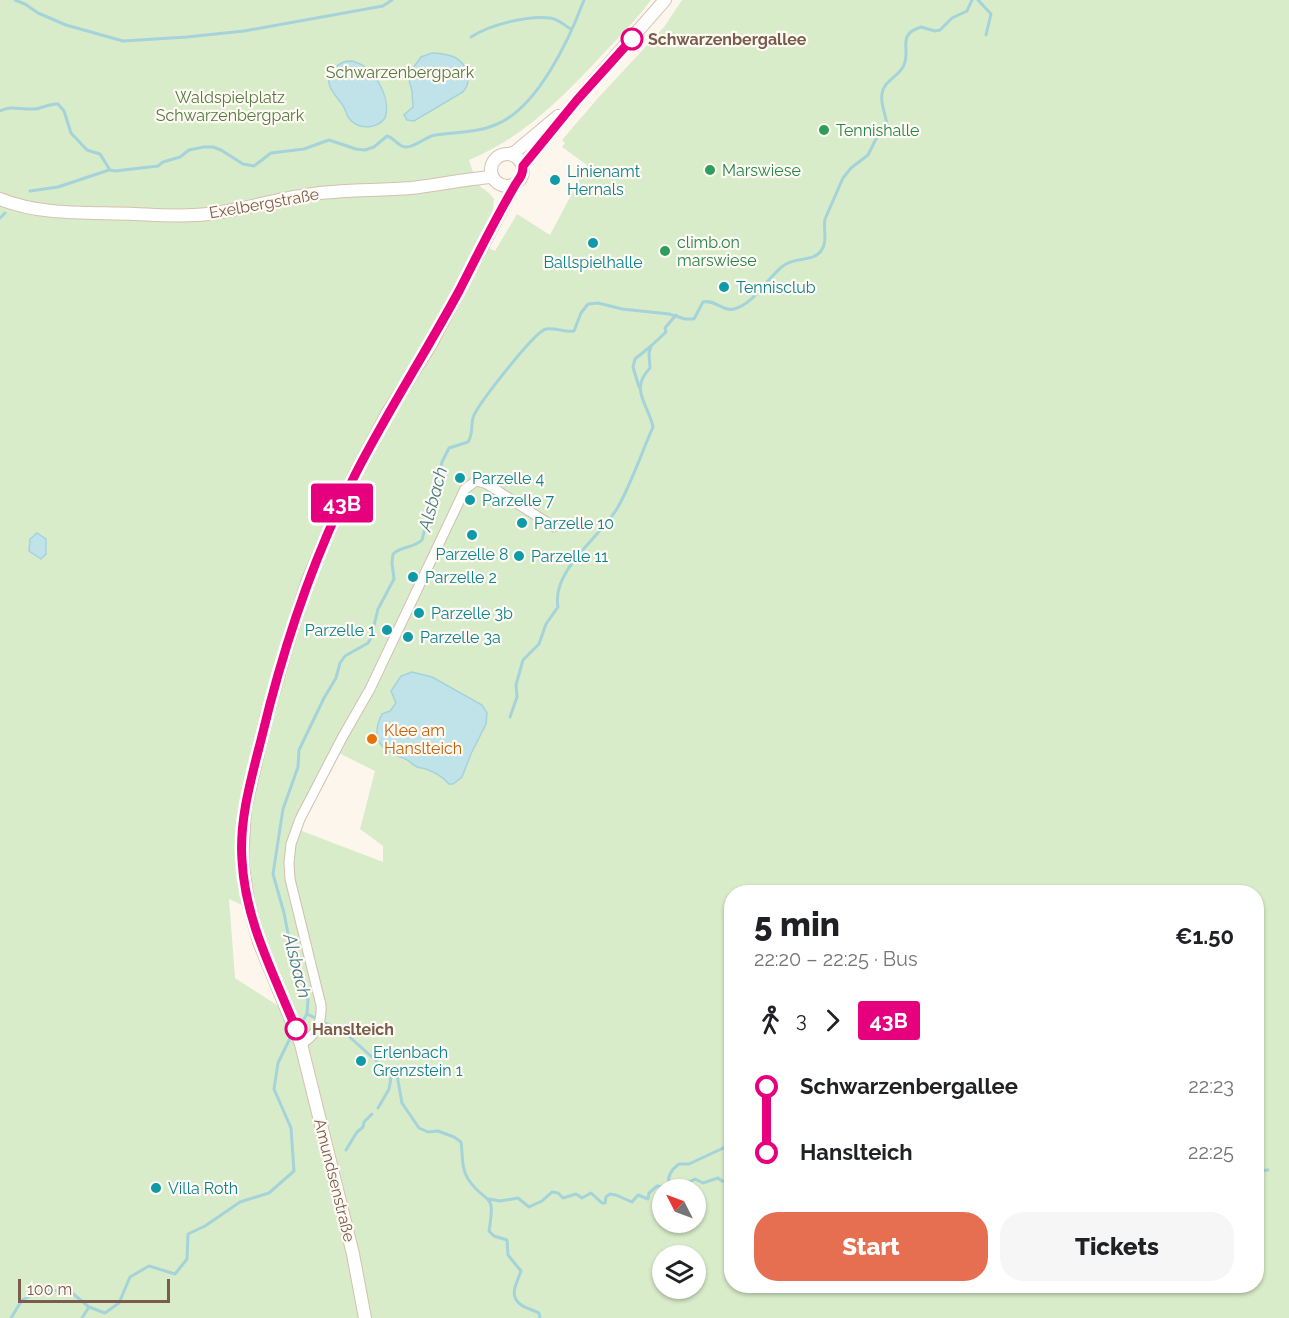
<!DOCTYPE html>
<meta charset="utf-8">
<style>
:root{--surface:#fff;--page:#f6f6f6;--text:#202124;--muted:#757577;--accent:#e76f51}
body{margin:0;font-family:Raleway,sans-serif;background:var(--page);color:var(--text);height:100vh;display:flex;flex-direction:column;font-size:22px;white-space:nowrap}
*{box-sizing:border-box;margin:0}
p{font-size:20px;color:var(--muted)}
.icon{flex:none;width:33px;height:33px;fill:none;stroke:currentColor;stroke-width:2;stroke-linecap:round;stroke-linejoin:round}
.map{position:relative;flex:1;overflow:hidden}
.panel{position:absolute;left:724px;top:885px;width:540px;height:408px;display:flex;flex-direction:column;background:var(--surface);border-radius:24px;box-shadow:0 2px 4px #0004}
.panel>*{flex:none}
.badge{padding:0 12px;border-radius:4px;font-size:21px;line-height:39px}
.needle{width:39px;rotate:312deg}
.tools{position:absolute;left:652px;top:1179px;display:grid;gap:12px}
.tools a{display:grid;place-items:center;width:54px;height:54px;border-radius:50%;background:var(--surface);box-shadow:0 2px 4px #0004;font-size:30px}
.scale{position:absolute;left:18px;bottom:15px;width:152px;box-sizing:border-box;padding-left:6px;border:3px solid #7a5c4d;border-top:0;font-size:16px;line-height:21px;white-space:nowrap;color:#7a5c4d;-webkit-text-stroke:4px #fffaf3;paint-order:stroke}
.map>.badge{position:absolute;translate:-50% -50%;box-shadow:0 0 0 3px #fff}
.legs{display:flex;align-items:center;gap:9px;height:66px;padding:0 30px;font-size:20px}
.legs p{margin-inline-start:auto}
.head{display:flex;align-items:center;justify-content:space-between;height:102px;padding:0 30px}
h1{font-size:33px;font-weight:800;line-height:45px}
.primary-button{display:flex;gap:12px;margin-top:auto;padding:12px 30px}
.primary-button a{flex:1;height:69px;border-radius:24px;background:var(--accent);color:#fff;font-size:24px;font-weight:800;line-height:69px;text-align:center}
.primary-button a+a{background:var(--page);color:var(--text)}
ul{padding:0 30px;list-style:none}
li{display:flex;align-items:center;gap:21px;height:66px;font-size:22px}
li i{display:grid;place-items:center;width:9px;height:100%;margin:0 8px;background:currentColor}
li i::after{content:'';width:15px;height:15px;margin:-8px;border:4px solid;border-radius:50%;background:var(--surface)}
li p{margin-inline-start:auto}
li:first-child i{background:linear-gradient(#0000 50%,currentColor 0)}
li:last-child i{background:linear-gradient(currentColor 50%,#0000 0)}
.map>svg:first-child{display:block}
.green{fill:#d8ecc9;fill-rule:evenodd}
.water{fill:#bfe3e8;stroke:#a5d3da;stroke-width:1.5}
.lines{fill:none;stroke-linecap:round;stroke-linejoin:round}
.stream{stroke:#a5d3da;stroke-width:3}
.street-casing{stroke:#d1beb0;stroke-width:11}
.secondary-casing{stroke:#d6c0b0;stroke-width:14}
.street{stroke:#fff;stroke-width:9}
.secondary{stroke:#fff;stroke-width:12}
.line-1-casing{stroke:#fff;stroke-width:14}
.line-1{stroke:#e6007e;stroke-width:9}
.stop-1-dot{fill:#fff;stroke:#e6007e;stroke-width:3}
.leisure-dot{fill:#2e9e5b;stroke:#fffaf3;stroke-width:2}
.culture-dot{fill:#0f9aa8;stroke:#fffaf3;stroke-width:2}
.food-dot{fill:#e8710a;stroke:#fffaf3;stroke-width:2}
.labels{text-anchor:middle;stroke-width:4.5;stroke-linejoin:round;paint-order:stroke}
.stop-label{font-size:16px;font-weight:bold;fill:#7a5c4d;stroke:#fffaf3;text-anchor:start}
.park-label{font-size:16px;fill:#537a41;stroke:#fffaf3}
.leisure-label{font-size:16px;fill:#27864d;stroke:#fffaf3;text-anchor:start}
.culture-label{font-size:16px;fill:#0d838f;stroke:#fffaf3;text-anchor:start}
.street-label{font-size:16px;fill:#7a5c4d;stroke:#fffaf3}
.food-label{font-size:16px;fill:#c56008;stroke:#fffaf3;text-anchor:start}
.water-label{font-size:18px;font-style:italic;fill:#437c86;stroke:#fffaf3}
</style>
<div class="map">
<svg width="1289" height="1318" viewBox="0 0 1289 1318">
<rect width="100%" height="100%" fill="#fdf6ec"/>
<path class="green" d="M0,0H651C636,20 619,37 602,55C563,97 523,138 469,160L477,184L489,193L494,199L493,210L477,242L495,251L517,214L550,235L587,165L562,147L565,143L562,140L598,98L664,27L682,0H1289V1318H0ZM33,535L46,538L47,552L39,559L29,551L30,539ZM432,677L482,705L487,713C487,721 464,775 458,780C455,783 454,783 449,784C432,767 404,763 383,749L382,714L390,711L396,703ZM331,749L375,771L360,829L383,846V862L294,828L300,809ZM732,892H1257V1286H732ZM229,899L242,905C251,941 267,972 280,1007L235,978ZM663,1190H696V1222H663ZM663,1256H696V1288H663Z"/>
<g class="water">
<path d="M432,53C450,54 462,56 469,75L467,86L463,92L414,121L407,120L404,115L413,107L412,91L409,80L411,71L421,57Z"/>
<path d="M352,61C374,66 392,98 385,118C376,130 357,130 348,117C346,113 345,108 342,104C332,91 322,82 335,68C341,62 345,61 352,61Z"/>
<path d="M37,533L46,539V554L41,559L29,551L30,539Z"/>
<path d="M412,672L432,677L482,705L487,713L486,724L471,754L462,777L453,784H449C443,777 434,772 426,769C423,768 420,768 417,767C413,765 410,761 405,759C382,751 369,740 382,714L390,711L396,703L391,691L401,676Z"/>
</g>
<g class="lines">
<g class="stream">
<path d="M15,0L25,4L38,13L66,25L123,41L187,37L244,31L383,6L392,0"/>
<path d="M978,0L991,14L986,35"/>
<path d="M471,37C489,25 528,15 550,18C557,18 565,26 571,29"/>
<path d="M0,111C12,105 21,110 34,109C42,109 49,103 58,104L64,111L71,133L87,150L100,154L110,170L115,171L158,166L163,162L180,157L189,150L204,147H213L221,150L243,164L254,166L271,153L304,149L329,140L356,149L365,150L374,147L387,136C395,138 399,148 406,147C417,147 425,136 436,135C455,132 476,133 495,125C537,109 569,40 584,0"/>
<path d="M30,191L58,187L109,170"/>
<path d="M0,218L5,213"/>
<path d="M639,387L633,367L635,359L651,346"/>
<path d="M510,717L517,697L516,685L523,660L539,644L546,624L558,607C551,570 601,537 618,507C632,482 641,454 653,427C648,403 629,390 650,368L649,353L651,346L666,332L665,328L676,315"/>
<path d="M307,1014L344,1032L382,1066L397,1075L402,1103L419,1128L428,1132L438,1131L454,1137L461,1142C463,1155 461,1168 468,1179C487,1207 496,1189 489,1231L494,1236L507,1240L508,1255L521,1271C518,1281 508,1295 520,1304C525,1308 533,1310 539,1313L540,1318"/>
<path d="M299,1027L307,1014L308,1000L292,954L284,913L273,874L283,809L298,767L299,750L324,698L336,678L340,663L345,656L368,643L371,638L378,609L394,579L392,563L393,554C402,546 414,548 422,540L442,462L449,448L468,442C474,433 470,424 474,415C481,401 534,332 546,329C555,327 565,333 574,331L581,313L588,304L598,303L622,309L669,314L685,319H694L703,302C715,299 723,312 734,309C755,303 767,278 783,266C794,256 812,263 821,251C828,242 823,229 825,219L843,178L851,168L868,155L876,139L887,127C887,116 880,105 882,94C883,81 899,77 904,65C911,48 896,35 921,27L935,31L940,30L952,18L967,11L972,0"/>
<path d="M378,1108L389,1089L392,1072"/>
<path d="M346,1150L357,1132L363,1127L364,1122L372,1114"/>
<path d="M1257,1171L1268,1170"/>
<path d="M669,1184C667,1175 672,1169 679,1164H689L732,1144"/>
<path d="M489,1199L500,1201L518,1198L529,1207L542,1201L552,1192L558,1193L563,1198L576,1194L582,1198L591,1193L602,1203H605L606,1197L610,1194L616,1195L632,1202L638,1195L648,1199L649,1193L657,1186C668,1188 685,1185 695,1179L703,1183L718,1178L722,1181H732"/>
<path d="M11,1318L22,1300L45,1289L72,1293L89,1307L105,1313L119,1303L130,1277L149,1266L175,1274L187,1259L188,1234L205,1226L240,1202L269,1193L294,1171L291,1128L274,1089L278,1063L292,1034"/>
<path d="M82,1318L89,1307"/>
</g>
<g class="street-casing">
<path id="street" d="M301,1044C317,1035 322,1022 321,1005L290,879L289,863L291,844L300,819L342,738L370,689L465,489L476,481L487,484L554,527"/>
</g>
<g class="secondary-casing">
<g id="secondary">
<circle cx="507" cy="170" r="16"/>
<path d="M510,154L515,152L558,116"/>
<path d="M523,166L577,100L665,0"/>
<path d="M0,199C42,216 90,212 135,214C159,215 184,217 208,214C241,210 273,200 306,195C341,189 376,191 411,188C438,185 464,179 492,177"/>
<path d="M365,1318L353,1254L301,1044L259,942L248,902L242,860L245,809L266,719L286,649L308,580L327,535L356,472L387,414L431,344L515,184"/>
</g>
</g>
<use href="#street" class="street"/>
<use href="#secondary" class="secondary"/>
</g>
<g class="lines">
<g class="line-1-casing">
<path id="line-1" d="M296,1029C274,974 245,921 242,860C239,818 252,776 262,736C284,644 314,555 357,471C389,409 426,352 459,291C477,256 494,221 514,187C518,179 523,177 523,166L577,100L632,39"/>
</g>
<use href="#line-1" class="line-1"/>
</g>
<g class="stop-1-dot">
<circle cx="632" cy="39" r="10"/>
<circle cx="296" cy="1029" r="10"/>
</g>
<g class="leisure-dot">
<circle cx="824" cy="130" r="6"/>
<circle cx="710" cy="170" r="6"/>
<circle cx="665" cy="251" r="6"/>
</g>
<g class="culture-dot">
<circle cx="555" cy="180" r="6"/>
<circle cx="593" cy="243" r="6"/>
<circle cx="724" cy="287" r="6"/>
<circle cx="460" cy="478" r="6"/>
<circle cx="470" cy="500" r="6"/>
<circle cx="522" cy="523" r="6"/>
<circle cx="472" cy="535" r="6"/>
<circle cx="519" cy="556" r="6"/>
<circle cx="413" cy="577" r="6"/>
<circle cx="419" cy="613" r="6"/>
<circle cx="387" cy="630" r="6"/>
<circle cx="408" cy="637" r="6"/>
<circle cx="361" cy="1061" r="6"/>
<circle cx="156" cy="1188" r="6"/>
</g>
<circle class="food-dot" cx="372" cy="739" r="6"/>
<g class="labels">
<g class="stop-label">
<text x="648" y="45">Schwarzenbergallee</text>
<text x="312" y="1035">Hanslteich</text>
</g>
<g class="park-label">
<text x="400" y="78">Schwarzenbergpark</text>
<text x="230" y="103">Waldspielplatz<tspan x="230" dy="18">Schwarzenbergpark</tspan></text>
</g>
<g class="leisure-label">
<text x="836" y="136">Tennishalle</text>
<text x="722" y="176">Marswiese</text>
<text x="677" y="248">climb.on<tspan x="677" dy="18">marswiese</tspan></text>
</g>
<g class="culture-label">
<text x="567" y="177">Linienamt<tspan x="567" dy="18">Hernals</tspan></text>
<text x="593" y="268" text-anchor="middle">Ballspielhalle</text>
<text x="736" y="293">Tennisclub</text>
<text x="472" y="484">Parzelle 4</text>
<text x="482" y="506">Parzelle 7</text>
<text x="534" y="529">Parzelle 10</text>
<text x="472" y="560" text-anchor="middle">Parzelle 8</text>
<text x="531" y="562">Parzelle 11</text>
<text x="425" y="583">Parzelle 2</text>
<text x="431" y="619">Parzelle 3b</text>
<text x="375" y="636" text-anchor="end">Parzelle 1</text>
<text x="420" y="643">Parzelle 3a</text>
<text x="373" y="1058">Erlenbach<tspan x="373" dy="18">Grenzstein 1</tspan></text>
<text x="168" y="1194">Villa Roth</text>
</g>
<g class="street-label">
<text transform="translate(264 203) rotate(-10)" y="6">Exelbergstraße</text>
<text transform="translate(335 1180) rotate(76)" y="6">Amundsenstraße</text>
</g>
<g class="food-label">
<text x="384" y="736">Klee am<tspan x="384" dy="18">Hanslteich</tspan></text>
</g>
<g class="water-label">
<text transform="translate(433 499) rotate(-75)" y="6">Alsbach</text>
<text transform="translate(297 966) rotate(76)" y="6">Alsbach</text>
</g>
</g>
</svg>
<div class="tools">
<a><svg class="needle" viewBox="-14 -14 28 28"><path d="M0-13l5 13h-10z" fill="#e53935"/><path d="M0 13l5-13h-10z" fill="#757577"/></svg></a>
<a><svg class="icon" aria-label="layers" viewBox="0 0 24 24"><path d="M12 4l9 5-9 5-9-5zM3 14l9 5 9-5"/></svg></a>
</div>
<div class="scale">100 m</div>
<b class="badge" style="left:342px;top:503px;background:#e6007e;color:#fff">43B</b>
<section class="panel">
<div class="head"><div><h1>5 min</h1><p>22:20 – 22:25 · Bus</p></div><b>€1.50</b></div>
<div class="legs"><svg class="icon" aria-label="walk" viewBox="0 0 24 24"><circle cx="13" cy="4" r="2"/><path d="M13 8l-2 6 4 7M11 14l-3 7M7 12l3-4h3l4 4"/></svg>3<svg class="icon" aria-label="forward" viewBox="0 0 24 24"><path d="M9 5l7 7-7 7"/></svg><b class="badge" style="background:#e6007e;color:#fff">43B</b></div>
<ul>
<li><i style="color:#e6007e"></i><b>Schwarzenbergallee</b><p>22:23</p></li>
<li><i style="color:#e6007e"></i><b>Hanslteich</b><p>22:25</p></li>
</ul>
<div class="primary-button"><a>Start</a><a>Tickets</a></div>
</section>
</div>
